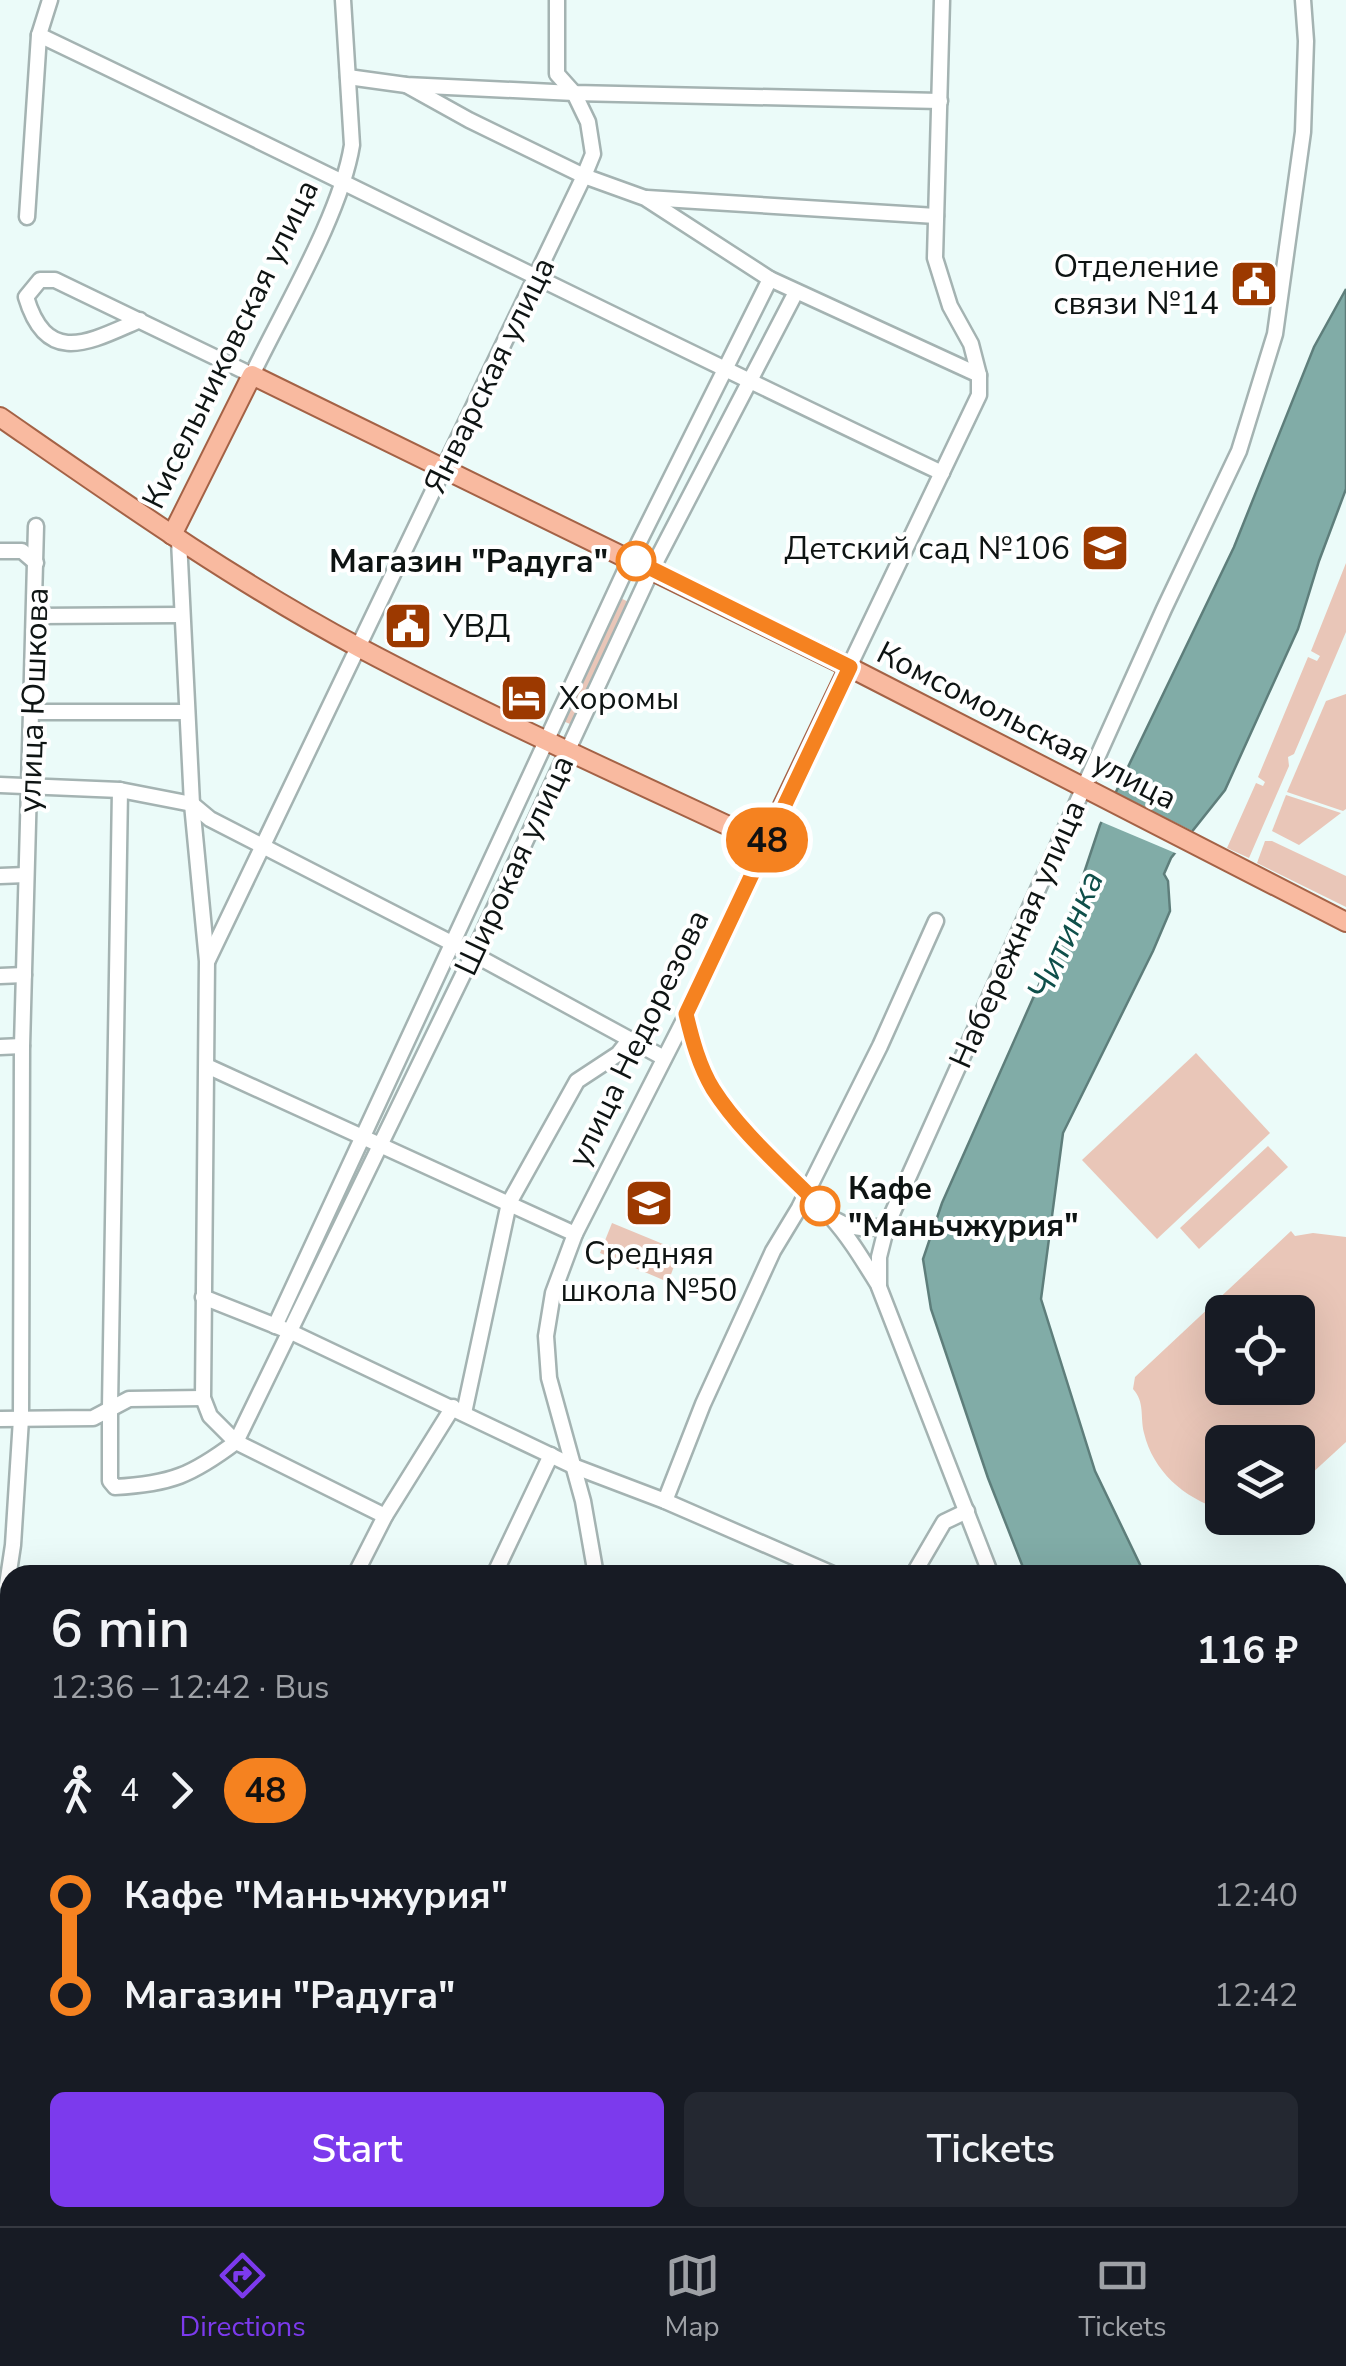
<!DOCTYPE html>
<meta charset="utf-8">
<style>
:root{--surface:#171b24;--page:#242831;--text:#f1f3f6;--muted:#9ea1a6;--line:#363941;--accent:#7c3aed}
body{margin:0;font-family:"Nunito Sans",sans-serif;background:var(--page);color:var(--text);height:100vh;display:flex;flex-direction:column;font-size:38px;white-space:nowrap}
*{box-sizing:border-box;margin:0}
p{font-size:32px;color:var(--muted)}
.icon{flex:none;width:55px;height:55px;fill:none;stroke:currentColor;stroke-width:2;stroke-linecap:round;stroke-linejoin:round}
.map{position:relative;flex:1;overflow:hidden}
.details{position:absolute;left:0px;top:1565px;width:1348px;height:662px;display:flex;flex-direction:column;background:var(--surface);border-radius:30px 30px 0 0;box-shadow:0 10px 40px #0002}
.details>*{flex:none}
.badge{padding:0 20px;border-radius:32px;font-size:35px;line-height:65px}
.fabs{position:absolute;left:1205px;top:1295px;display:grid;gap:20px}
.fabs a{display:grid;place-items:center;width:110px;height:110px;border-radius:15px;background:var(--surface);box-shadow:0 10px 40px #0002;font-size:50px}
.map>.badge{position:absolute;translate:-50% -50%;box-shadow:0 0 0 5px #fff}
.legs{display:flex;align-items:center;gap:15px;height:110px;padding:0 50px;font-size:32px}
.legs p{margin-inline-start:auto}
.summary{display:flex;align-items:center;justify-content:space-between;height:170px;padding:0 50px}
h1{font-size:55px;font-weight:600;line-height:75px}
.cta{display:flex;gap:20px;margin-top:auto;padding:20px 50px}
.cta a{flex:1;height:115px;border-radius:15px;background:var(--accent);color:#fff;font-size:40px;font-weight:600;line-height:115px;text-align:center}
.cta a+a{background:var(--page);color:var(--text)}
ul{padding:0 50px;list-style:none}
li{display:flex;align-items:center;gap:35px;height:100px;font-size:38px}
li i{display:grid;place-items:center;width:15px;height:100%;margin:0 12px;background:currentColor}
li i::after{content:'';width:25px;height:25px;margin:-12px;border:8px solid;border-radius:50%;background:var(--surface)}
li p{margin-inline-start:auto}
li:first-child i{background:linear-gradient(#0000 50%,currentColor 0)}
li:last-child i{background:linear-gradient(currentColor 50%,#0000 0)}
.dock{display:flex;justify-content:space-around;align-items:center;height:140px;border-top:2px solid var(--line);background:var(--surface);font-size:28px;color:var(--muted)}
.dock a{display:grid;justify-items:center;gap:5px}
.dock .current{color:var(--accent)}
.map>svg:first-child{display:block}
.green{fill:#e9c6b8;fill-rule:evenodd}
.water{fill:#81aca7;stroke:#5e7e7b;stroke-width:2.5}
.pier{fill:#ebfbf9}
.lines{fill:none;stroke-linecap:round;stroke-linejoin:round}
.minor-casing{stroke:#a4b3b2;stroke-width:19}
.major-casing{stroke:#a46246;stroke-width:22}
.minor{stroke:#fff;stroke-width:14}
.major{stroke:#f9baa0;stroke-width:18}
.rail-casing{stroke:#4d5655;stroke-width:6}
.rail{stroke:#fff;stroke-width:2.5;stroke-dasharray:8;stroke-linecap:butt}
.line-1-casing{stroke:#fff;stroke-width:22}
.line-1{stroke:#f58220;stroke-width:15}
.stop-1-dot{fill:#fff;stroke:#f58220;stroke-width:5}
.labels{text-anchor:middle;stroke-width:8;stroke-linejoin:round;paint-order:stroke}
.poi-label{font-size:32px;fill:#0e1413;stroke:#fff;text-anchor:end}
.street-label{font-size:32px;fill:#0e1413;stroke:#fff}
.stop-label{font-size:32px;font-weight:bold;fill:#0e1413;stroke:#fff;text-anchor:end}
.water-label{font-size:35px;font-style:italic;fill:#0f4f4a;stroke:#fff}
</style>
<div class="map">
<svg width="1346" height="2226" viewBox="0 0 1346 2226">
<rect width="100%" height="100%" fill="#ebfbf9"/>
<g class="green">
<path d="M1346,563V632L1294,754L1288,757L1289,766L1249,858L1227,848L1256,783L1263,786L1265,782L1258,777L1308,657L1317,661L1320,656L1311,651Z"/>
<path d="M616,596L633,604L575,726L558,719Z"/>
<path d="M1346,694V809L1343,811L1287,792L1326,701Z"/>
<path d="M1286,795L1341,813L1299,845L1272,831Z"/>
<path d="M1265,841H1272L1346,876V907L1257,863Z"/>
<path d="M1196,1053L1270,1133L1157,1239L1082,1160Z"/>
<path d="M1268,1146L1288,1167L1199,1249L1180,1228Z"/>
<path d="M612,1223L680,1251L668,1282L600,1253Z"/>
<path d="M1291,1231L1295,1236L1313,1233L1346,1237V1442L1298,1486V1442H1222L1220,1509C1184,1498 1153,1471 1144,1433C1140,1416 1145,1402 1133,1389L1135,1377ZM1222,1312H1298V1388H1222Z"/>
</g>
<path class="water" d="M1346,289V489L1319,561L1298,629L1225,790L1171,858L1164,874L1168,881L1170,911L1153,951L1063,1133L1041,1299L1095,1471L1145,1575H1026L988,1478L931,1309L923,1259L942,1203L1070,915L1100,825L1234,547L1314,347Z"/>
<path class="pier" d="M1111,790L1198,834L1180,855L1097,820Z"/>
<g class="lines">
<g class="minor-casing">
<g id="minor">
<path d="M39,35C341,179 639,330 942,473"/>
<path d="M348,77L406,85L574,93L940,101"/>
<path d="M406,85L469,120L584,176L645,198L770,279L979,375"/>
<path d="M647,198L936,216"/>
<path d="M27,217L39,35L50,0"/>
<path d="M140,320C91,341 47,368 26,297L40,280H55L252,375C283,310 341,214 352,145L343,0"/>
<path d="M179,540L192,804L207,961L203,1398L210,1416L236,1442L385,1516"/>
<path d="M0,551H22L36,563"/>
<path d="M36,616L181,615"/>
<path d="M849,667L979,395V375L971,344L950,306L935,258L942,0"/>
<path d="M33,712H187"/>
<path d="M0,785L120,790L192,804L210,819L473,954L664,1058"/>
<path d="M120,790L110,1407V1481L115,1487C171,1484 192,1475 236,1442L473,954L652,569L796,292"/>
<path d="M0,876L26,875"/>
<path d="M208,960L584,176L593,154L588,122L574,93L557,74V0"/>
<path d="M0,976L24,975"/>
<path d="M687,1014C692,1039 699,1064 712,1086C741,1137 793,1174 831,1217C850,1238 864,1262 879,1286"/>
<path d="M0,1047L22,1046"/>
<path d="M209,1067L575,1234"/>
<path d="M836,1220C854,1230 867,1230 887,1225"/>
<path d="M203,1297L291,1332L573,1466L665,1501L835,1575"/>
<path d="M275,1326L631,558L770,279"/>
<path d="M464,1413L509,1203L577,1081L618,1054L629,1040"/>
<path d="M0,1419L93,1418L129,1399L203,1398"/>
<path d="M665,1501L703,1404L773,1251L799,1208L880,1046L936,921"/>
<path d="M355,1575L385,1516L453,1407"/>
<path d="M494,1575L551,1455"/>
<path d="M596,1575L583,1501L549,1378L546,1336L553,1293L575,1234L687,1014L765,843"/>
<path d="M913,1575L944,1522L967,1511"/>
<path d="M991,1575L879,1287V1257L887,1225L1164,609L1239,451L1275,334L1303,132L1306,41L1303,0"/>
<path d="M10,1593L7,1585L13,1545L21,1419L22,1046L36,526"/>
<path d="M1338,1944L1340,1914"/>
<path d="M767,2218L776,2226"/>
<path d="M1335,2218L1336,2226"/>
<path d="M675,2226L676,2218"/>
<path d="M966,2226L970,2218"/>
<path d="M1131,2226L1132,2218"/>
</g>
</g>
<g class="major-casing">
<g id="major">
<path d="M0,417C117,498 234,581 360,648C492,718 629,779 765,843L849,667"/>
<path d="M172,535L252,375L849,667L1346,922"/>
</g>
</g>
<use href="#minor" class="minor"/>
<use href="#major" class="major"/>
<g class="rail-casing">
<g id="rail">
<path d="M0,1721L10,1743"/>
<path d="M105,2218L107,2226"/>
<path d="M226,2218L229,2226"/>
<path d="M349,2226V2218"/>
<path d="M373,2226L374,2218"/>
<path d="M426,2226L427,2218"/>
</g>
</g>
<use href="#rail" class="rail"/>
</g>
<g class="lines">
<g class="line-1-casing">
<path id="line-1" d="M636,561L850,667L686,1014C692,1039 699,1066 713,1089C741,1133 784,1169 820,1206"/>
</g>
<use href="#line-1" class="line-1"/>
</g>
<defs>
<g id="civic-square" transform="scale(2.5)"><rect x="-9" y="-9" width="18" height="18" rx="4" fill="#9c3900" stroke="#fff"/><path d="M-.6-6.5H3V-4.5H.6V-3L4-1V1h2V6H-6V1h2V-1L-.6-3ZM-1.2 2.5V6h2.4V2.5Z" fill="#fff"/></g>
<g id="school-square" transform="scale(2.5)"><rect x="-9" y="-9" width="18" height="18" rx="4" fill="#9c3900" stroke="#fff"/><path d="M0-5L7-2L0 1L-7-2ZM-4 1L0 2.5L4 1V4Q0 6-4 4Z" fill="#fff"/></g>
<g id="hotel-square" transform="scale(2.5)"><rect x="-9" y="-9" width="18" height="18" rx="4" fill="#9c3900" stroke="#fff"/><path d="M-6-4.5h1.5V1H6V5H4.5V3h-9V5H-6ZM-4 0a1.8 1.8 0 1 1 3.6 0ZM.5 0V-2.5h3Q6-2.5 6 0Z" fill="#fff"/></g>
</defs>
<g fill-rule="evenodd">
<use href="#civic-square" x="1254" y="284"/>
<use href="#school-square" x="1105" y="548"/>
<use href="#civic-square" x="408" y="626"/>
<use href="#hotel-square" x="524" y="698"/>
<use href="#school-square" x="649" y="1203"/>
</g>
<g class="stop-1-dot">
<circle cx="636" cy="561" r="18"/>
<circle cx="820" cy="1206" r="18"/>
</g>
<g class="labels">
<g class="poi-label">
<text x="1219" y="277">Отделение<tspan x="1219" dy="37">связи №14</tspan></text>
<text x="1070" y="559">Детский сад №106</text>
<text x="443" y="637" text-anchor="start">УВД</text>
<text x="559" y="709" text-anchor="start">Хоромы</text>
<text x="649" y="1264" text-anchor="middle">Средняя<tspan x="649" dy="37">школа №50</tspan></text>
</g>
<g class="street-label">
<text transform="translate(230 344) rotate(-64)" y="11">Кисельниковская улица</text>
<text transform="translate(489 375) rotate(-64)" y="11">Январская улица</text>
<text transform="translate(33 700) rotate(-88)" y="11">улица Юшкова</text>
<text transform="translate(1027 725) rotate(27)" y="11">Комсомольская улица</text>
<text transform="translate(514 865) rotate(-65)" y="11">Широкая улица</text>
<text transform="translate(1017 934) rotate(-66)" y="11">Набережная улица</text>
<text transform="translate(638 1038) rotate(-64)" y="11">улица Недорезова</text>
</g>
<g class="stop-label">
<text x="608" y="572">Магазин "Радуга"</text>
<text x="848" y="1199" text-anchor="start">Кафе<tspan x="848" dy="37">"Маньчжурия"</tspan></text>
</g>
<g class="water-label">
<text transform="translate(1065 935) rotate(-66)" y="12">Читинка</text>
</g>
</g>
</svg>
<div class="fabs">
<a><svg class="icon" aria-label="locate" viewBox="0 0 24 24"><circle cx="12" cy="12" r="6"/><path d="M12 2v4M12 18v4M2 12h4M18 12h4"/></svg></a>
<a><svg class="icon" aria-label="layers" viewBox="0 0 24 24"><path d="M12 4l9 5-9 5-9-5zM3 14l9 5 9-5"/></svg></a>
</div>
<b class="badge" style="left:767px;top:840px;background:#f58220;color:#111">48</b>
<section class="details">
<div class="summary"><div><h1>6 min</h1><p>12:36 – 12:42 · Bus</p></div><b>116 ₽</b></div>
<div class="legs"><svg class="icon" aria-label="walk" viewBox="0 0 24 24"><circle cx="13" cy="4" r="2"/><path d="M13 8l-2 6 4 7M11 14l-3 7M7 12l3-4h3l4 4"/></svg>4<svg class="icon" aria-label="forward" viewBox="0 0 24 24"><path d="M9 5l7 7-7 7"/></svg><b class="badge" style="background:#f58220;color:#111">48</b></div>
<ul>
<li><i style="color:#f58220"></i><b>Кафе &quot;Маньчжурия&quot;</b><p>12:40</p></li>
<li><i style="color:#f58220"></i><b>Магазин &quot;Радуга&quot;</b><p>12:42</p></li>
</ul>
<div class="cta"><a>Start</a><a>Tickets</a></div>
</section>
</div>
<nav class="dock">
<a class="current"><svg class="icon" aria-label="directions" viewBox="0 0 24 24"><path d="M12 3l9 9-9 9-9-9zM9 14v-3h6M13 9l2 2-2 2"/></svg>Directions</a>
<a><svg class="icon" aria-label="map" viewBox="0 0 24 24"><path d="M3 6l6-2 6 2 6-2v14l-6 2-6-2-6 2zM9 4v14M15 6v14"/></svg>Map</a>
<a><svg class="icon" aria-label="tickets" viewBox="0 0 24 24"><path d="M3 7h18v10H3zM15 7v10"/></svg>Tickets</a>
</nav>
